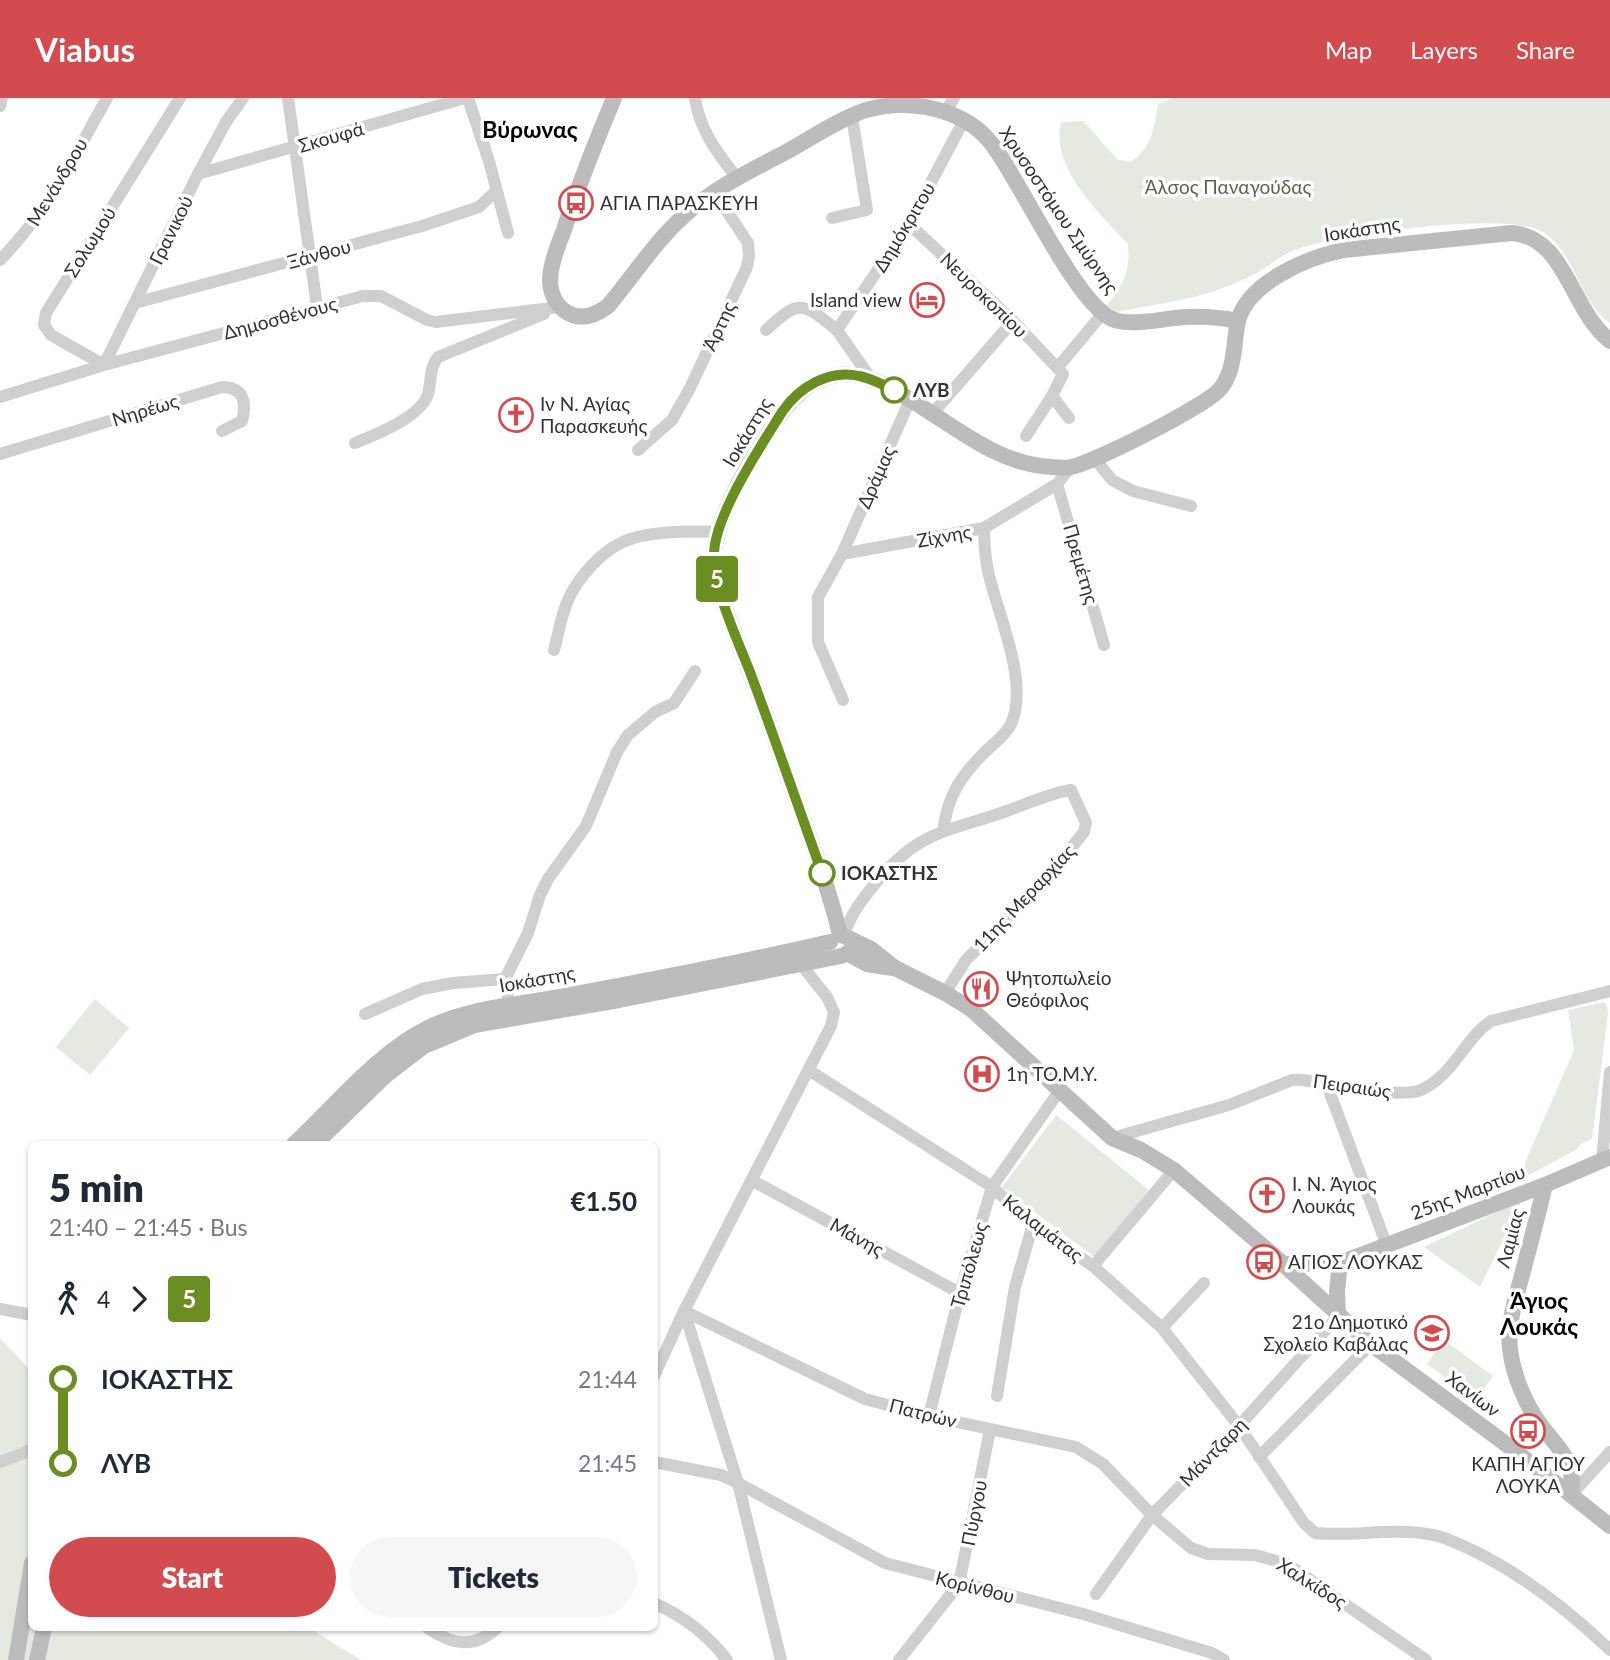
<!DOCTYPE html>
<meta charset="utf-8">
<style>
:root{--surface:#fff;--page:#f6f6f7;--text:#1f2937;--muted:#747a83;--accent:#d24b4f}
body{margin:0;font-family:Lato,sans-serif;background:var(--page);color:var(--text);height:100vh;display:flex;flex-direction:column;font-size:26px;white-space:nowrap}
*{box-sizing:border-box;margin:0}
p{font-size:23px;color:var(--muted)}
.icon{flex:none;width:38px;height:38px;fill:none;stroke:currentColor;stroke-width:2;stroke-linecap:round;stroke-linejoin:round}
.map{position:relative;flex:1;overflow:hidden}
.side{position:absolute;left:28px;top:1043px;width:630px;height:490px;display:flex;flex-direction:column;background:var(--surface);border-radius:10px;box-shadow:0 2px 5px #0004}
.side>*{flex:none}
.badge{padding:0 14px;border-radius:5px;font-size:24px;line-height:46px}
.map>.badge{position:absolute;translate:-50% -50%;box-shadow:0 0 0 4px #fff}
.legs{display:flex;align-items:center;gap:10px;height:77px;padding:0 21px;font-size:23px}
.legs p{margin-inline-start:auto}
.head{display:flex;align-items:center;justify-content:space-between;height:119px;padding:0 21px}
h1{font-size:38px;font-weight:800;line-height:52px}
.cta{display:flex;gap:14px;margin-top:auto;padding:14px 21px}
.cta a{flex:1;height:80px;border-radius:42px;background:var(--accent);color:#fff;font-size:28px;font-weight:800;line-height:80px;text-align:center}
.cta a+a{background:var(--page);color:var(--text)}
ul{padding:0 21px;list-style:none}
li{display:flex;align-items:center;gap:24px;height:84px;font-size:26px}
li i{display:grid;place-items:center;width:10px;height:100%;margin:0 9px;background:currentColor}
li i::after{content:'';width:18px;height:18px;margin:-9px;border:5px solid;border-radius:50%;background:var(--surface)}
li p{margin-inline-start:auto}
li:first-child i{background:linear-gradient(#0000 50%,currentColor 0)}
li:last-child i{background:linear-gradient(currentColor 50%,#0000 0)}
header{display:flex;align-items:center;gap:42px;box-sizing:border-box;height:98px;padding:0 35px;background:var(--accent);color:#fff}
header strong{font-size:33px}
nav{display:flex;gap:38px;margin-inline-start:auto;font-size:24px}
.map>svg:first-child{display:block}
.green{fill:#e4eadf}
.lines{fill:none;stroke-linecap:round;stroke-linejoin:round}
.street{stroke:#cfcfcf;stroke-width:12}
.secondary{stroke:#bcbcbc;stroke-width:16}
.line-1-casing{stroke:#fff;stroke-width:16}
.line-1{stroke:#6b8e23;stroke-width:10}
.stop-1-dot{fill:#fff;stroke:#6b8e23;stroke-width:3.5}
.labels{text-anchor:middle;stroke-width:7;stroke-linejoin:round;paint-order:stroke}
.street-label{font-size:19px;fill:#323232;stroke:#fff}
.park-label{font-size:19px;fill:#546944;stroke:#fff}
.poi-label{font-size:19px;fill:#323232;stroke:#fff;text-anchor:start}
.stop-label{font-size:19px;font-weight:bold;fill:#323232;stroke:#fff;text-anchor:start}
.quarter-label{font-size:23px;font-weight:bold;fill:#000;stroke:#fff}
</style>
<header>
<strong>Viabus</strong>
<nav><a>Map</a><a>Layers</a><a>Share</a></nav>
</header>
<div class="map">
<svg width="1610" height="1562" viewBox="0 0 1610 1562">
<rect width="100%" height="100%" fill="#fff"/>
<g class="green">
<path d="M1173,0H1610V225C1578,203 1576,153 1541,133C1506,113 1336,136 1295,152C1281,157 1268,169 1254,176C1240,184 1221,191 1205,196C1176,204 1146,208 1117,214L1106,208C1123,188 1131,173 1128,146C1099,115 1050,70 1061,24L1083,23L1118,62L1131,64C1152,50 1154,30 1158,6Z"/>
<path d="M95,901L129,930L90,977L56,949Z"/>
<path d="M1604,904L1607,908L1608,915L1592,1041L1581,1046L1576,1052L1525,1079V1065L1574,952L1568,912Z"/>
<path d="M1056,1017L1149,1092L1094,1159L1002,1089Z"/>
<path d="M1522,1102L1480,1189L1424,1149Z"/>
<path d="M0,1240L31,1273L32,1530H309L361,1562H0Z"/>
<path d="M1444,1242L1493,1278L1475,1302L1427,1266Z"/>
</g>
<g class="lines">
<g class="street">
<path d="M180,0L46,215L44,227L51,237L104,267L198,76L226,24L243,0"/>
<path d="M288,0L317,209"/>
<path d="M468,0L489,63L508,135"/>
<path d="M695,0C700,33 717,54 737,80"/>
<path d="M0,8L2,0"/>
<path d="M946,13L954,0"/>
<path d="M198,76L465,0"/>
<path d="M832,120L867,112L852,19"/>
<path d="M909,126L1013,223L1063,276L1052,298L1026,338"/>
<path d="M0,162C46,116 75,57 107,0"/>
<path d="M135,205L422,128L479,109L496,93"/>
<path d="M766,232C800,200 803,205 837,232"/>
<path d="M1058,269L1103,215"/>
<path d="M871,281L837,232L909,126L964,22"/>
<path d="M1052,298L1069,320"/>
<path d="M0,299L104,267L363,198H381L427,222L436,224L560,209"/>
<path d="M933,315L1013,223"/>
<path d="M355,345C375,337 421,319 428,296C432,282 429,270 438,259L544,216"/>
<path d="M638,352L672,322L689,292L747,169L749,158L748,145L714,94"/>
<path d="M0,356L222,289C244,289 247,305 242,323L222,333"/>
<path d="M1094,360L1112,382L1133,393L1191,408"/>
<path d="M1057,386L1104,547"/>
<path d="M842,456L984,430L1057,386L1070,370"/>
<path d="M554,552C559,535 561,516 569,500C578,480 601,454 621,445C644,433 692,433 718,434"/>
<path d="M843,602L818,544V499L842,456L910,302"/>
<path d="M943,733C948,697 960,679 985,654C994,645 1006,637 1011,626C1030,584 997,515 988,473C985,459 984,445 984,430"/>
<path d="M844,838C850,817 861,803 874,787C918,733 943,735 1004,714C1025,707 1049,695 1071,692L1086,725L1084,734L1042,786L966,862L945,895"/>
<path d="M796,860L827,899L834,914L831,928L684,1213L738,1385L885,1465L1083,1516L1212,1555L1224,1562"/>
<path d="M510,913L505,881L528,835L540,797L548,781L586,728L617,654L628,637L655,614L674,605L695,573"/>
<path d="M365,916L422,891L453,885L505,881"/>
<path d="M810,973L992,1089L1033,1126L1093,1168L1162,1230L1239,1328L1304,1425L1315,1435C1354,1439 1393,1429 1433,1437C1446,1439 1460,1447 1472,1452C1524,1477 1568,1512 1610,1552"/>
<path d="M1327,987L1387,1148"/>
<path d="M1112,1040L1229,1007L1292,982C1306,980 1315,985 1329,987C1348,991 1405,999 1421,992C1455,976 1464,941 1491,923L1610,893"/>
<path d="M1602,1062L1610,974"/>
<path d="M753,1083L960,1195"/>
<path d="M1093,1168L1174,1072"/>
<path d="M0,1211L32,1217"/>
<path d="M1162,1230L1204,1185"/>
<path d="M654,1278L684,1213L865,1301L929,1318L1076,1349L1103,1366L1152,1417L1191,1450L1208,1456L1255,1457L1287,1466L1426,1562"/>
<path d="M997,1298L1015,1189L1033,1126"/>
<path d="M929,1318L960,1195L992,1089L1060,992"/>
<path d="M1259,1359L1371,1246"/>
<path d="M0,1364L24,1355L32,1350"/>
<path d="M654,1364L721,1377L738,1385L781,1562"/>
<path d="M1571,1397L1610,1354"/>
<path d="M1096,1496L1152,1417L1239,1328L1338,1218"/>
<path d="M654,1505C683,1518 708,1537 727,1562"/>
<path d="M428,1530C452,1547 474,1551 497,1530"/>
<path d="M899,1562L959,1486L990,1332"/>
</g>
<g class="secondary">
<path d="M614,0C596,44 578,87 564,132C558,148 550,166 550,184C551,197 557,209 568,215C582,223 596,217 608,208C634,177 656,142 687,115C716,89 752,72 786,54C812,40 839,21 866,12C909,0 964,10 992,46C1021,84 1075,204 1112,221C1130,229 1165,220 1186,219C1204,218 1220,219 1238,223"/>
<path d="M840,837C830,794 814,752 799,710C784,669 770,627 754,585C743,555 710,483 714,453C720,410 753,358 777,322C795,294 824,270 860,278C876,281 892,291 906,299C952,326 997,367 1052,369C1058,369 1065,371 1071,369C1095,364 1208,307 1221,290C1236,270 1233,246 1238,223C1248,184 1309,159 1344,152L1512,135C1566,139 1571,213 1610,243"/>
<path d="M844,838L871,851L895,870L945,895L971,911L1112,1040L1141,1052L1174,1072L1272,1156L1371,1246L1514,1352L1610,1428"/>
<path d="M847,855L867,866L893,870"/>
<path d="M294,1046C335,1008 379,953 430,929C473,909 523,906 570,897C657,881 744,864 830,844"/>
<path d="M315,1046L385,978L424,948L474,927L619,902L841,858"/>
<path d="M1545,1087C1538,1117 1530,1147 1522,1177C1516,1200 1507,1226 1510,1251C1513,1276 1525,1306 1540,1326C1559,1352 1576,1361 1571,1397"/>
<path d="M1282,1166L1340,1165L1545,1087L1610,1059"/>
<path d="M1338,1218L1337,1193L1340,1165"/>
<path d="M16,1562L32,1465"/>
<path d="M37,1562L44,1530"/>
</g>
</g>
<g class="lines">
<g class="line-1-casing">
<path id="line-1" d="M822,775C798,708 775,641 750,574C738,543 713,490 714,457C714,418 761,348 782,314C799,289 829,271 859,278C871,280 883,287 894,292"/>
</g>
<use href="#line-1" class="line-1"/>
</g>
<defs>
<g id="bus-ring" transform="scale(1.75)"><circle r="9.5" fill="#fff" stroke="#d24b4f" stroke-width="1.5"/><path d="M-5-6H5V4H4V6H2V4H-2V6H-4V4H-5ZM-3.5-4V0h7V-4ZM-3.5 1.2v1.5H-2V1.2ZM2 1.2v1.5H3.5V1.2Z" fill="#d24b4f"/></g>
<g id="hotel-ring" transform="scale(1.75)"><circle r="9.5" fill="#fff" stroke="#d24b4f" stroke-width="1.5"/><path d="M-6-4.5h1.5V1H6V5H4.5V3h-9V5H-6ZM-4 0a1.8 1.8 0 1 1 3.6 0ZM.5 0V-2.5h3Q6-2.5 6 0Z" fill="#d24b4f"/></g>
<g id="church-ring" transform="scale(1.75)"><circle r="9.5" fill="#fff" stroke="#d24b4f" stroke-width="1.5"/><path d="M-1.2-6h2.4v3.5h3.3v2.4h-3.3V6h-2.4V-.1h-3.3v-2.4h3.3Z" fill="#d24b4f"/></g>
<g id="restaurant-ring" transform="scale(1.75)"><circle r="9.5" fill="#fff" stroke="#d24b4f" stroke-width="1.5"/><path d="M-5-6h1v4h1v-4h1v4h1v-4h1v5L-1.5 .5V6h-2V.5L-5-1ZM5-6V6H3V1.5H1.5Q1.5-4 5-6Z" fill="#d24b4f"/></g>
<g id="hospital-ring" transform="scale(1.75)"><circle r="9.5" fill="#fff" stroke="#d24b4f" stroke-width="1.5"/><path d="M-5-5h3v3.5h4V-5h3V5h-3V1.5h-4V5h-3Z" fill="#d24b4f"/></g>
<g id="school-ring" transform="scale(1.75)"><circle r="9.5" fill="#fff" stroke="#d24b4f" stroke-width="1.5"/><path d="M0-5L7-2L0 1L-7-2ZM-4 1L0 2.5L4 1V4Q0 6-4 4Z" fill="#d24b4f"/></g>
</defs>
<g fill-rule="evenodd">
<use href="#bus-ring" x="576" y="105"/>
<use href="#hotel-ring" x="927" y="202"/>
<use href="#church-ring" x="516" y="317"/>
<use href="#restaurant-ring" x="981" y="891"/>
<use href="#hospital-ring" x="982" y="976"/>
<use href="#church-ring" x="1267" y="1097"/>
<use href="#bus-ring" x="1264" y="1164"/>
<use href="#school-ring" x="1432" y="1235"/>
<use href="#bus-ring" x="1528" y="1333"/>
</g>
<g class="stop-1-dot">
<circle cx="894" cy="292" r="12"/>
<circle cx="822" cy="775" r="12"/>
</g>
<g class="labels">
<g class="street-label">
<text transform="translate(331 39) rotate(-16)" y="7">Σκουφά</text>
<text transform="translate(57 84) rotate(-59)" y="7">Μενάνδρου</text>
<text transform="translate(1059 112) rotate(56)" y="7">Χρυσοστόμου Σμύρνης</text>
<text transform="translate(904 129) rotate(-59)" y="7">Δημόκριτου</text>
<text transform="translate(1362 131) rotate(-9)" y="7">Ιοκάστης</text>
<text transform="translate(171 132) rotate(-64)" y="7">Γρανικού</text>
<text transform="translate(90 144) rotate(-58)" y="7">Σολωμού</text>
<text transform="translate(319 156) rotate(-15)" y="7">Ξάνθου</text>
<text transform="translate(984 197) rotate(44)" y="7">Νευροκοπίου</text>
<text transform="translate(280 220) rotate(-15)" y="7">Δημοσθένους</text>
<text transform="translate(719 228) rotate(-65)" y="7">Άρτης</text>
<text transform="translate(145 312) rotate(-17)" y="7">Νηρέως</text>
<text transform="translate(747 334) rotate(-59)" y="7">Ιοκάστης</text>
<text transform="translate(876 379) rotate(-66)" y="7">Δράμας</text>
<text transform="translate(944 438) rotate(-10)" y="7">Ζίχνης</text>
<text transform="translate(1081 466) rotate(74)" y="7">Πρεμέτης</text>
<text transform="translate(1024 800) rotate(-47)" y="7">11ης Μεραρχίας</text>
<text transform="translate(537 881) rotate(-10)" y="7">Ιοκάστης</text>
<text transform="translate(1352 988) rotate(8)" y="7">Πειραιώς</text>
<text transform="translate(1468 1094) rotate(-21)" y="7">25ης Μαρτίου</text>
<text transform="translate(1043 1130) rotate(38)" y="7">Καλαμάτας</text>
<text transform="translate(857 1139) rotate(29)" y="7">Μάνης</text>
<text transform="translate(1510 1140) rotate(-75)" y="7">Λαμίας</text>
<text transform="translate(969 1167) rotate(-74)" y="7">Τριπόλεως</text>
<text transform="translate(1473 1296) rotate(37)" y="7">Χανίων</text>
<text transform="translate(923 1315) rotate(14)" y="7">Πατρών</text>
<text transform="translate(1213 1354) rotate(-46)" y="7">Μάντζαρη</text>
<text transform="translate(974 1415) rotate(-79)" y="7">Πύργου</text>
<text transform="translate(1312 1485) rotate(32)" y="7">Χαλκίδος</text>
<text transform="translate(975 1489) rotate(14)" y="7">Κορίνθου</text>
</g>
<g class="park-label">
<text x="1228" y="96">Άλσος Παναγούδας</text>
</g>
<g class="poi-label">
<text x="600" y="112">ΑΓΙΑ ΠΑΡΑΣΚΕΥΗ</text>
<text x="902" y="209" text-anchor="end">Island view</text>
<text x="540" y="313">Ιν Ν. Αγίας<tspan x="540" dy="22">Παρασκευής</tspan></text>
<text x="1006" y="887">Ψητοπωλείο<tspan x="1006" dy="22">Θεόφιλος</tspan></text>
<text x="1006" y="983">1η ΤΟ.Μ.Υ.</text>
<text x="1292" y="1093">Ι. Ν. Άγιος<tspan x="1292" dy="22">Λουκάς</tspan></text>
<text x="1288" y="1171">ΑΓΙΟΣ ΛΟΥΚΑΣ</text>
<text x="1408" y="1231" text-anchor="end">21ο Δημοτικό<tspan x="1408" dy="22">Σχολείο Καβάλας</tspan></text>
<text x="1528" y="1373" text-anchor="middle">ΚΑΠΗ ΑΓΙΟΥ<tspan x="1528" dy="22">ΛΟΥΚΑ</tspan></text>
</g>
<g class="stop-label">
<text x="913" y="299">ΛΥΒ</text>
<text x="841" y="782">ΙΟΚΑΣΤΗΣ</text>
</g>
<g class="quarter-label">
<text x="530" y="40">Βύρωνας</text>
<text x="1539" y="1211">Άγιος<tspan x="1539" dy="26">Λουκάς</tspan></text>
</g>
</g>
</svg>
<b class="badge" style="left:717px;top:481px;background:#6b8e23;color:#fff">5</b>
<section class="side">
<div class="head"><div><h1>5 min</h1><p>21:40 – 21:45 · Bus</p></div><b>€1.50</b></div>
<div class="legs"><svg class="icon" aria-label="walk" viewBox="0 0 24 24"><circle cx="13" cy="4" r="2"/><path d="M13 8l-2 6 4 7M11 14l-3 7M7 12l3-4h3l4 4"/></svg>4<svg class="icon" aria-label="forward" viewBox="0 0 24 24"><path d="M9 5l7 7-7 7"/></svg><b class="badge" style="background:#6b8e23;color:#fff">5</b></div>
<ul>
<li><i style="color:#6b8e23"></i><b>ΙΟΚΑΣΤΗΣ</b><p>21:44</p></li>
<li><i style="color:#6b8e23"></i><b>ΛΥΒ</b><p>21:45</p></li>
</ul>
<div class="cta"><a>Start</a><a>Tickets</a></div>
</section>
</div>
